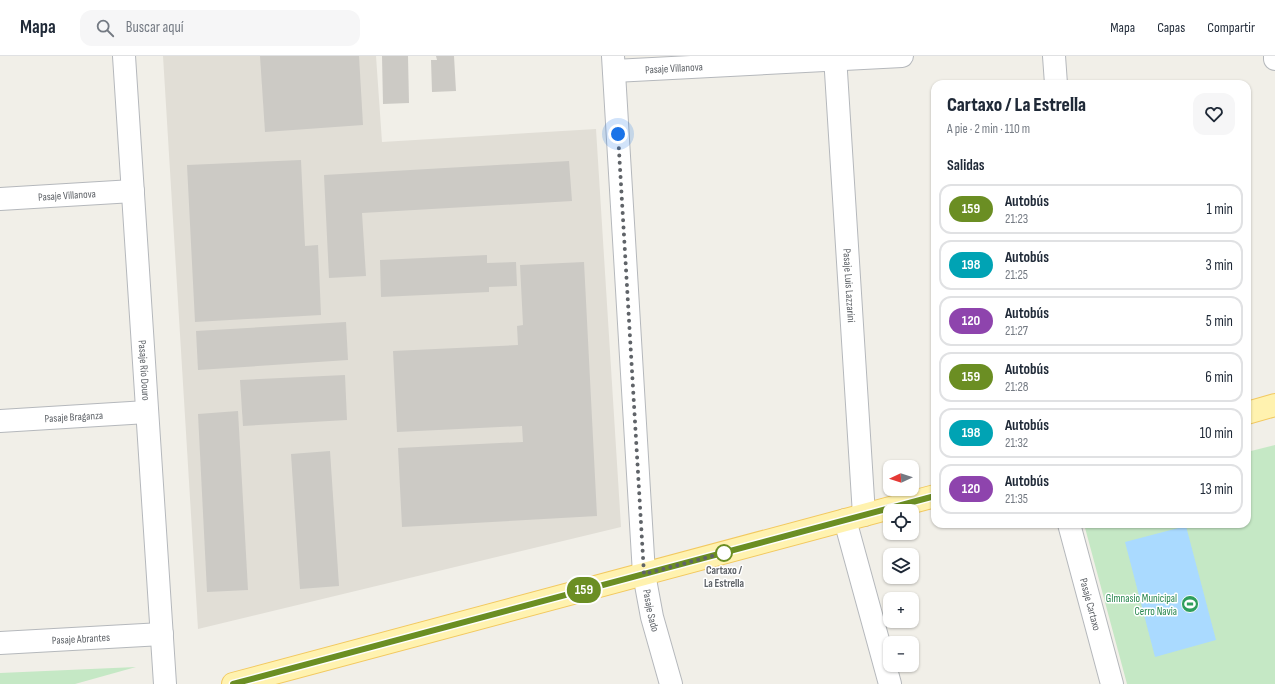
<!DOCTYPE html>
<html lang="es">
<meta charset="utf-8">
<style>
:root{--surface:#fff;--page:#f6f6f7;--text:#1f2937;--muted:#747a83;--line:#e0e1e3}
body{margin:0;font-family:"Sofia Sans Condensed",sans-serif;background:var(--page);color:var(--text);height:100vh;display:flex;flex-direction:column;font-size:15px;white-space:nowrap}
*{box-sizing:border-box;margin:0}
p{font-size:13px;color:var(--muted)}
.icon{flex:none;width:22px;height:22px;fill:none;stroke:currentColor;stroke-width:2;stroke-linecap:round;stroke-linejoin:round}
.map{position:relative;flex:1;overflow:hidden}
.drawer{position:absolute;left:931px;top:24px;width:320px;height:448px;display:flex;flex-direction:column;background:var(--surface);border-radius:12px;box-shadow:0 1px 3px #0004}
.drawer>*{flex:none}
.badge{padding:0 8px;border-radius:13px;font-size:14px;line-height:26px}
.needle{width:26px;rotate:266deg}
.buttons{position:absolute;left:883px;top:404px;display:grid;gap:8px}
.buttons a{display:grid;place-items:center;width:36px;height:36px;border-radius:8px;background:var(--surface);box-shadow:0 1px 3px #0004;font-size:20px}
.you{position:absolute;width:20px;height:20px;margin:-10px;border:3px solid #fff;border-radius:50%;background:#1a73e8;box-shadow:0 0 0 6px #1a73e833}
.map>.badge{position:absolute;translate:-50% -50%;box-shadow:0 0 0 2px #fff}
h2{padding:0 16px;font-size:15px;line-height:36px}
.round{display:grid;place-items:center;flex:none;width:42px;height:42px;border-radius:12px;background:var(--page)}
.head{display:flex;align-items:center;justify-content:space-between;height:68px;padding:0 16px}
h1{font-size:19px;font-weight:800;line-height:30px}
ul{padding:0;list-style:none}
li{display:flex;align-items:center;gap:12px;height:50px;margin:0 8px 6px;padding:0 8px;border:2px solid var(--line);border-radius:12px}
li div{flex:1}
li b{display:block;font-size:15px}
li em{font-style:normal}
li .badge{min-width:44px;font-weight:700;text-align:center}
header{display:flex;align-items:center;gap:24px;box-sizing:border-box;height:56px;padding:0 20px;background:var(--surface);border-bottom:1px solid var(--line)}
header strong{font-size:19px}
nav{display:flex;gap:22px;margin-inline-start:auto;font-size:14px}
.search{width:280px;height:36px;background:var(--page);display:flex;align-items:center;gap:10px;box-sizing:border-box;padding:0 14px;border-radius:12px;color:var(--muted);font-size:15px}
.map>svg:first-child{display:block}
.education{fill:#e1ded6}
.green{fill:#c5e8c5}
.water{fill:#aadaff}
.building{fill:#cccac5}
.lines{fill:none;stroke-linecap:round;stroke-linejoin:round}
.minor-casing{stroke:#b5b8bc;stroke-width:24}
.major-casing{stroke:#f2c960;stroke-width:24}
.minor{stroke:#fff;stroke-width:22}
.major{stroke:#fff2af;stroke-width:22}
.line-casing{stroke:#fff;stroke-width:9}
.line{stroke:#6b8e23;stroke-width:6}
.walk{stroke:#5f6368;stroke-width:4;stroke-dasharray:0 7.2}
.stop-dot{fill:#fff;stroke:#6b8e23;stroke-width:2}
.labels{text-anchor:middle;stroke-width:3;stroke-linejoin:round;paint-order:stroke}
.street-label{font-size:11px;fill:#5f6368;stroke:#fff}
.stop-label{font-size:11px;font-weight:bold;fill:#5f6368;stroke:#fff}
.leisure-label{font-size:11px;fill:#27864d;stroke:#fff;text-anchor:end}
</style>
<header>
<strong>Mapa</strong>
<div class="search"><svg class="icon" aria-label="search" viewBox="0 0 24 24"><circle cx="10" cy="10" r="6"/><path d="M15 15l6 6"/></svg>Buscar aquí</div>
<nav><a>Mapa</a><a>Capas</a><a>Compartir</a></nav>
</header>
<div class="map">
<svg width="1275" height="628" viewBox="0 0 1275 628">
<rect width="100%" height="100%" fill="#f1efe8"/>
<path class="education" d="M163,0H376L382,86L596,73L621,471L198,573Z"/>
<g class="green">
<path d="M1275,389V628H1127L1084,468H1247V396Z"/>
<path d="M136,611L75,628H0V617Z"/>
</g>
<path class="water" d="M1186,470L1216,584L1155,601L1125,486Z"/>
<g class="building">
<path d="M260,0H359L363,69L265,76Z"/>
<path d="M382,0H408L409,47L383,48Z"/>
<path d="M436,0H454L456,35L432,36L431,4H437Z"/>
<path d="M301,104L305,190L318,189L321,259L195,266L187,109Z"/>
<path d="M569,105L572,145L362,157L366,220L329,222L324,119Z"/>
<path d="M487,199V207L516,206L517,230L489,231V236L381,241L380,204Z"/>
<path d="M584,206L597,460L402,471L398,392L523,386L522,370L397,376L393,295L518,289L517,270L523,269L520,209Z"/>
<path d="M346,266L348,304L198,314L196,275Z"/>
<path d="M345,319L347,364L243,370L240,324Z"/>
<path d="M238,355L248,534L207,536L198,358Z"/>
<path d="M330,395L339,530L300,533L291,398Z"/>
</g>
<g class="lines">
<g class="minor-casing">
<g id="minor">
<path id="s1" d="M124,0L165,628"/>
<path id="s2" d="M613,0L644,518L652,561L671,628"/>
<path id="s3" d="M835,0L864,459"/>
<path d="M1054,0L1056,28"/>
<path d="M1275,0V3"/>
<path id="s4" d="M614,15L902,0"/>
<path id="s5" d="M0,143L133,135"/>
<path id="s6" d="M0,365L147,356"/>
<path d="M845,464L890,628"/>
<path id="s7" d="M1069,468L1112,628"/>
<path id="s8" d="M0,587L162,578"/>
</g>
</g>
<g class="major-casing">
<g id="major">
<path d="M1247,357L1275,349"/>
<path d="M233,628L935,440"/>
</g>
</g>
<use href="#minor" class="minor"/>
<use href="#major" class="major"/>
</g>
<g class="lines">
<g class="line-casing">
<path id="line" d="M233,628L935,440"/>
</g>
<use href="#line" class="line"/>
<path class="walk" d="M618,78L644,518L724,497"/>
</g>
<defs>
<g id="stadium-disc" transform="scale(0.9)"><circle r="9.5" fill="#2e9e5b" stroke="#fff"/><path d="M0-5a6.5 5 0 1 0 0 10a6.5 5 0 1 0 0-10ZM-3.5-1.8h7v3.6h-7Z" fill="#fff"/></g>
</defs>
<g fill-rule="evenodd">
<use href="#stadium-disc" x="1190" y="548"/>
</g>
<circle class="stop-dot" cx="724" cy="497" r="8"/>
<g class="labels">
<g class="street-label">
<text dy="4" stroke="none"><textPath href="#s4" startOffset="60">Pasaje Villanova</textPath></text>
<text dy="4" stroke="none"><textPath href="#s5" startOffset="67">Pasaje Villanova</textPath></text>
<text dy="4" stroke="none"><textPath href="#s3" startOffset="230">Pasaje Luis Lazzarini</textPath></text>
<text dy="4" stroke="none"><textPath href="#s1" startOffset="315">Pasaje Río Douro</textPath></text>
<text dy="4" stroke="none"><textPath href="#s6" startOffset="74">Pasaje Braganza</textPath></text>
<text dy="4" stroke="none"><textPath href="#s7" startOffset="83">Pasaje Cartaxo</textPath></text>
<text dy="4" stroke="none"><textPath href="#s2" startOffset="556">Pasaje Sado</textPath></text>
<text dy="4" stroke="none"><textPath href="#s8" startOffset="81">Pasaje Abrantes</textPath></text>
</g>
<g class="stop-label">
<text x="724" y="518">Cartaxo /<tspan x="724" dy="13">La Estrella</tspan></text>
</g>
<g class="leisure-label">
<text x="1177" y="546">GImnasio Municipal<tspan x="1177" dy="13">Cerro Navia</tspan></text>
</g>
</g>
</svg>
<div class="buttons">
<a><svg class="needle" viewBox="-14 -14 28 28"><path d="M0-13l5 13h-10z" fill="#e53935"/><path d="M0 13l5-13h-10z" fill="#747a83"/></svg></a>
<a><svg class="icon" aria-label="locate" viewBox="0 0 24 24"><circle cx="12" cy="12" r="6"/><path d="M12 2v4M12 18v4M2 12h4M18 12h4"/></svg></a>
<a><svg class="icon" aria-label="layers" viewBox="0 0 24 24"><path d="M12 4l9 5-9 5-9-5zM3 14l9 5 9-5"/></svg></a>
<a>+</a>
<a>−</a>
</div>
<div class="you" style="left:618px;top:78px"></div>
<b class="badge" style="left:584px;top:534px;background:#6b8e23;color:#fff">159</b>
<section class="drawer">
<div class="head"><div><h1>Cartaxo / La Estrella</h1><p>A pie · 2 min · 110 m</p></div><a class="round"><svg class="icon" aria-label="heart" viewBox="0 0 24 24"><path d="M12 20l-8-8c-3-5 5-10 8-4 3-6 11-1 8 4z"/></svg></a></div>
<h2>Salidas</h2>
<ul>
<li><span class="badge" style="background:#6b8e23;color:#fff">159</span><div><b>Autobús</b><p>21:23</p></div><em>1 min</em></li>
<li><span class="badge" style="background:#00a3b4;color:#fff">198</span><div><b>Autobús</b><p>21:25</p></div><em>3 min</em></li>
<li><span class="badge" style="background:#8e44ad;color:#fff">120</span><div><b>Autobús</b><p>21:27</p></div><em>5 min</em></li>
<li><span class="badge" style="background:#6b8e23;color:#fff">159</span><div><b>Autobús</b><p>21:28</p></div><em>6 min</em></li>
<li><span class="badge" style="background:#00a3b4;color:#fff">198</span><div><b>Autobús</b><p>21:32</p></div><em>10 min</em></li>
<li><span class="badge" style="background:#8e44ad;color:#fff">120</span><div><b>Autobús</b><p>21:35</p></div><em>13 min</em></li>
</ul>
</section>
</div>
